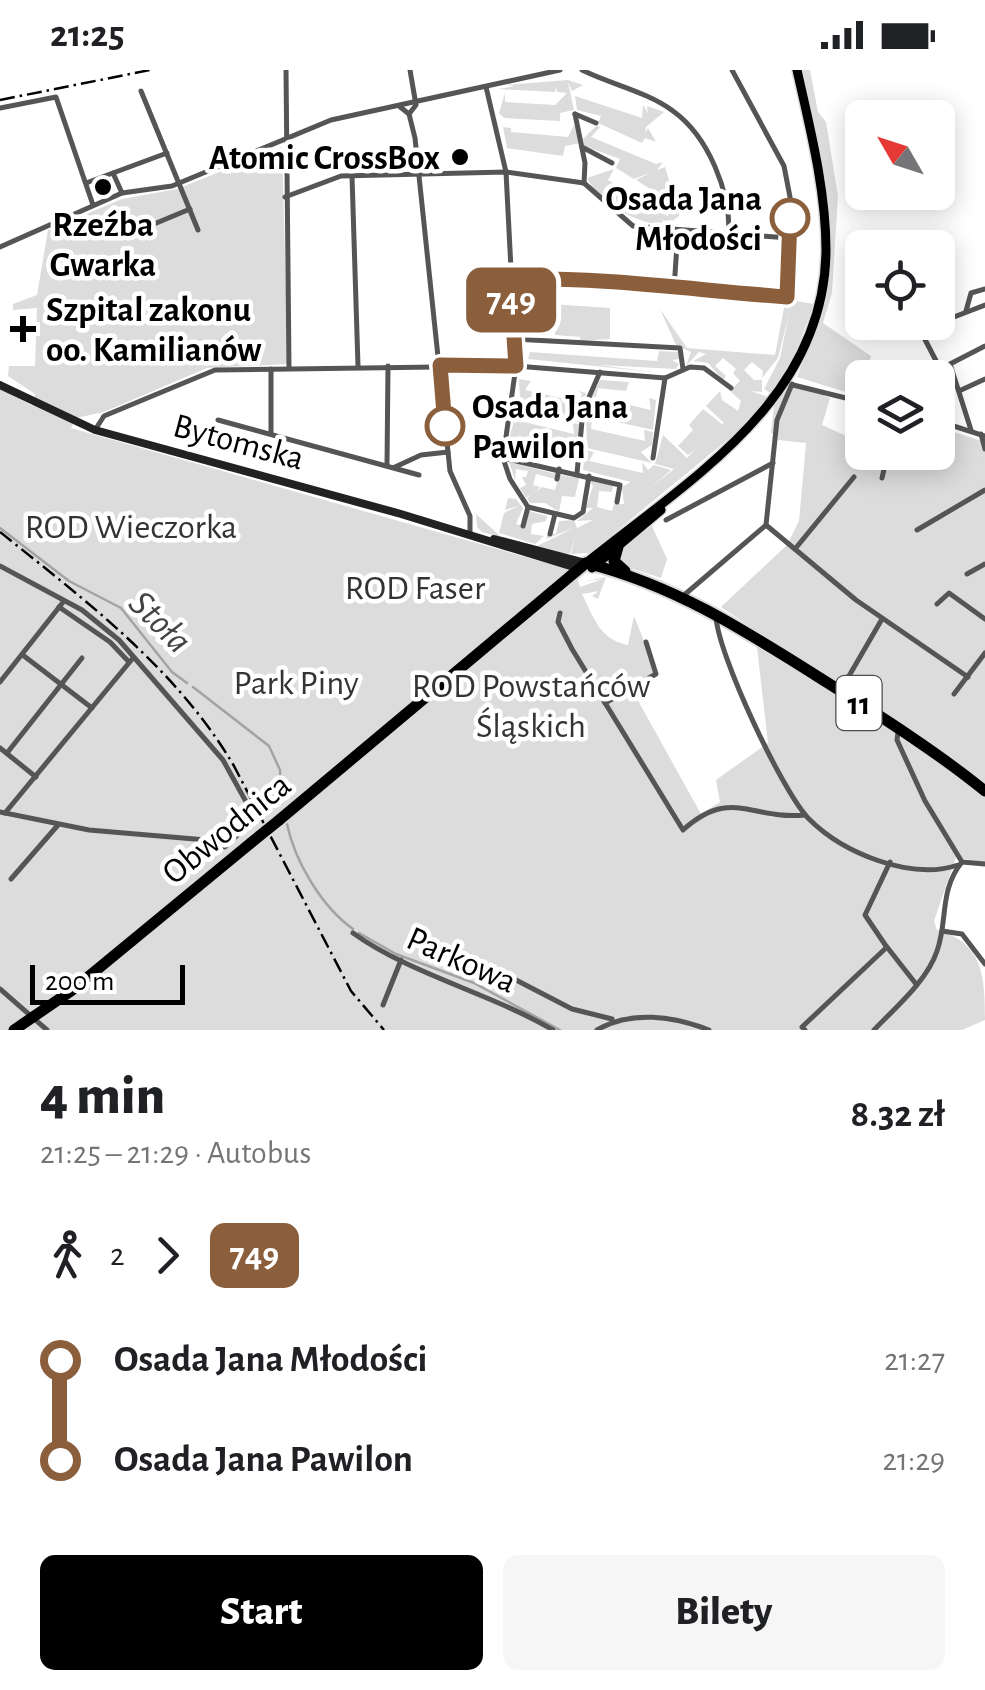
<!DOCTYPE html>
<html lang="pl">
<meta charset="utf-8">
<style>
:root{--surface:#fff;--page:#f6f6f6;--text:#202124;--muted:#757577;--accent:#000}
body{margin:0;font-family:"Alegreya Sans",sans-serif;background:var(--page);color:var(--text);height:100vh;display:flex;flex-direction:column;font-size:38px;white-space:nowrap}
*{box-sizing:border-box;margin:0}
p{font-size:32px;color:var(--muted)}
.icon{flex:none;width:55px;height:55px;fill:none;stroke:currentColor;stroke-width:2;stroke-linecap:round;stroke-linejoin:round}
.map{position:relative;height:960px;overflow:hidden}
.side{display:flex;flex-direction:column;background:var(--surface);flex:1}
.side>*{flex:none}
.badge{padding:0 20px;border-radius:15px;font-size:35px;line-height:65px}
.needle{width:65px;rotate:309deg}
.buttons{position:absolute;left:845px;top:30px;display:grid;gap:20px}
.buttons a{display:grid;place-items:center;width:110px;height:110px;border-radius:15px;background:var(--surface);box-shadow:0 5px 25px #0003;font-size:50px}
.scale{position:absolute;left:30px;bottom:25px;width:155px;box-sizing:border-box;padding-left:10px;border:5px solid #000;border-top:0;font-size:28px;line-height:35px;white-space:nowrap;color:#000;-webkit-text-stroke:8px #fff;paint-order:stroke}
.map>.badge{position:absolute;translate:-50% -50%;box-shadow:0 0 0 5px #fff}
.legs{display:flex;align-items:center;gap:15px;height:110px;padding:0 40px;font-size:32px}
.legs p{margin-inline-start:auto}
.head{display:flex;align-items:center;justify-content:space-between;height:170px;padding:0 40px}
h1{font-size:55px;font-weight:800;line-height:75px}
.action{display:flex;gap:20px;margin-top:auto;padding:20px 40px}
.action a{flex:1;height:115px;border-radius:15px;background:var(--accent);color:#fff;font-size:40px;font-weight:800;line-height:115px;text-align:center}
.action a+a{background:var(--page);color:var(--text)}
ul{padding:0 40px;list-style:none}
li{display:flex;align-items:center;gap:35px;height:100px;font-size:38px}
li i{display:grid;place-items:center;width:15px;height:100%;margin:0 12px;background:currentColor}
li i::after{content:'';width:25px;height:25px;margin:-12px;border:8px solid;border-radius:50%;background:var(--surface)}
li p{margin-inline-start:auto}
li:first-child i{background:linear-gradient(#0000 50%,currentColor 0)}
li:last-child i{background:linear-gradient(currentColor 50%,#0000 0)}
.status{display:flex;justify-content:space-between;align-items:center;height:70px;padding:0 50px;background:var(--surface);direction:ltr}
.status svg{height:28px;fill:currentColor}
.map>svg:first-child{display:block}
.green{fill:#dcdcdc}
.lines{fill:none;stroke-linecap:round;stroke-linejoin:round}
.stream{stroke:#a3a3a3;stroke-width:2.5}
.primary-casing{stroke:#dbdbdb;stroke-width:12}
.highway-casing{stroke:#dbdbdb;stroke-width:15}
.street{stroke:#555;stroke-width:5}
.secondary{stroke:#222;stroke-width:8}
.primary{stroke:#000;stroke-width:9}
.highway{stroke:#000;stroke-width:11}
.rail{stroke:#000;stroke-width:2.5;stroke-dasharray:15 5 2.5 5;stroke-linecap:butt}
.highway-bridge-casing{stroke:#dbdbdb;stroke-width:15;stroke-linecap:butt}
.highway-bridge{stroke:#000;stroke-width:11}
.line-1-casing{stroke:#fff;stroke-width:22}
.line-1{stroke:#8b5e3c;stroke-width:15}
.poi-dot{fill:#000;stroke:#fff;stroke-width:4}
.stop-1-dot{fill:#fff;stroke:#8b5e3c;stroke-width:5}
.labels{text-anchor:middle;stroke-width:9;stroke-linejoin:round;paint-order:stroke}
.shield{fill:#fff;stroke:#4c4c4c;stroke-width:2.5}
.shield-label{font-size:32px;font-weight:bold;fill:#000}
.poi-label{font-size:35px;font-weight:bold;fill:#000;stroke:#fff;text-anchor:end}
.stop-label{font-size:35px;font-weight:bold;fill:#000;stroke:#fff;text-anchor:end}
.street-label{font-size:35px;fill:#000;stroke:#fff}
.park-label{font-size:35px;fill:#333;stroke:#fff}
.water-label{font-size:38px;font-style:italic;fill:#444;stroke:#fff}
</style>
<div class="status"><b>21:25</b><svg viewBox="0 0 49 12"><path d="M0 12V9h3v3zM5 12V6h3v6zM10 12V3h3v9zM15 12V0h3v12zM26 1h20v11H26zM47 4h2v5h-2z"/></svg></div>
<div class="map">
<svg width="985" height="960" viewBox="0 0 985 960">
<rect width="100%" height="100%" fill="#fff"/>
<g class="green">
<path d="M800,0H810L818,42L826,52L838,126L832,223L823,253L871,286L859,326L797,307C808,279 820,250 826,220C840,149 815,69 800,0Z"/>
<path d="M568,10L583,15L572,21L568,12L574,40L560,43V51L504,48L499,43L505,23V32L555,35L567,23L557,22L556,17L555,22L498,19L515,16L505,15Z"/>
<path d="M575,26L642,48L643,35L648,43L647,36L664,42L646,57L645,63L648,58L656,72L645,68L642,73L598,53L601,46L577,40Z"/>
<path d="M574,55L581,73L565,76L563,86L507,78L503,57L511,58V62L568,67Z"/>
<path d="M596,56L600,57L591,67L656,94L663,92L657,100L665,97L677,136L636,110L650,103L634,109L616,98L620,89L584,76L583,69Z"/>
<path d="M282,77L288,294L207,298L104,342L76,348L71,358L575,501L580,517L603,509L583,512L606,507L598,529L592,526L599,521L582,524C594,548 600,570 628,575L634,546L655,599L653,606L631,618L701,744L720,732L716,710L768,673L755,560L721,537L787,475L799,451L806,373L778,370V365L771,363L775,326L764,319L780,288L789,244L778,288L762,308L763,301L752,292L744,300L754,310H762V322L751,321L768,327L760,343L590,483L571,484L576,464L570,484L563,483L568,486L482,462L477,457L476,444L500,466L537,476L574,458L546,469L548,463L556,464L559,451L574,450L577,458L593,450L577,451L593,438H586L593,416L589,410L613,416L612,422L599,421L597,437L612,441L614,434H624L622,417L631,412L583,400L585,380L594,382L589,391L643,403L642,392L648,400L654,395L671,400L650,418L674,399L655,394L663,365L687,388L695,380L688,385L678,376L693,360L689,355L703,339L722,354L724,353L706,336L720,321L722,330L738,341L741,331L730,321L740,311L733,303L736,299L723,288L715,296L726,306L723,310L708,293L693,291L706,284L699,282L686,296L691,282L676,275L660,239L687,278L775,285L785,232L789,238L790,230L814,234L785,310L825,320L824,326L830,328L822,355L862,373V382H938V357L985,372V793L956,787L934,851L937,860C984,873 985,908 985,950L962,960H0V319L33,336L35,324L8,306L9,296H35L37,238L13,240V234L37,225L48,160L122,129L177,119Z"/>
<path d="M614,99L608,110L668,146L671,134L680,140L679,146L669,153L661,149L668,155C638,155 601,135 587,108Z"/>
<path d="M551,234L610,238V269L579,271L581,267L555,265V258L550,257Z"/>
<path d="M659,281L678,282L680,289L672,290L679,294L676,299L598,295L661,303L528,289L530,282L657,291Z"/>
<path d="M519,309L531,311L525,320L579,332L582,324L578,321L586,323L579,352L529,345L526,340L520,351L574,364L573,353L580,354L578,385L509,369L517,340L522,341L527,331L520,329Z"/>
<path d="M600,310L629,312L626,321L598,318L596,327L651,340L649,328L656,330L653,360L586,345L587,339L597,342L589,334Z"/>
<path d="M586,347L598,349L592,350L591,359L645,371L644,360L653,362L652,375L641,382L652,393L587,378Z"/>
<path d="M509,392L556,404L555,409L536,404L533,415L540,417L535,422L542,417L555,420L559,405L579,408L575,427L562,426L559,442L545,433H530L527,429L531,424L526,428L520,418L526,415L522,407H526L528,401L516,399L515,410Z"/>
<path d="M508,428L516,429L523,438L516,454L524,456L529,441L547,446L546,451L532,454L531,464L544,466L535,474L499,463L504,443L518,436L505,440Z"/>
<path d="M651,454L667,489L661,508L624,496L619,490L621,481Z"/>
</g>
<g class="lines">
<g class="stream">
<path d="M0,458L69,511L121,538L172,602L187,613"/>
<path d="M193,617L269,676L280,700L281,734"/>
<path d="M287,754C295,792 322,837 353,859"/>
<path d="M359,863L396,884L474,913L560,960"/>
</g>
<g class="primary-casing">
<g id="primary">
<path d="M586,493C690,409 825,330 826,180C826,120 810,58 797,0"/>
<path d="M592,498L661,440"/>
</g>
</g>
<g class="highway-casing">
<g id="highway">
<path d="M618,477L614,491L625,501"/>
<path d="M278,751L586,493C674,515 744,560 820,608C877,644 933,679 985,721"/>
<path d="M14,960L71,921L252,772"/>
</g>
</g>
<g class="street">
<path d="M286,0L289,298"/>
<path d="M582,0C610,14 648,22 673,41C709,67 730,122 729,163"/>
<path d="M486,17L506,102L516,296L503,388L510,409L528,437L574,448L583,442L589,406"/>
<path d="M141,21L198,160"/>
<path d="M399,36L409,44L415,68L450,401L470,446V465"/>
<path d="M0,38L56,27L93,135"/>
<path d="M409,44L416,35L410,0"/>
<path d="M575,44L585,93L584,113"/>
<path d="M575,44L596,53"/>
<path d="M582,77L612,93"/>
<path d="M113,103L122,123"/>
<path d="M352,106L358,296"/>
<path d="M86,113L167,83"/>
<path d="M285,127L341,106L506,102L584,113L633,156L789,168"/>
<path d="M142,159L190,139"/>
<path d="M0,177L122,123L172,116L331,50L560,0"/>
<path d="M510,209C603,207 694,220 787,227L790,127L784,96L732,0"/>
<path d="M674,219L678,160"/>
<path d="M966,241L971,223L985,219"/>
<path d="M927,256L930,262L946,250L985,235"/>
<path d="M919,258L946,310"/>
<path d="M513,269L680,278L683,299"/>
<path d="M271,299V364"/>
<path d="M905,299L946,310"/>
<path d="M793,315L862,332"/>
<path d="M959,321L985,309"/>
<path d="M218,350L419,405"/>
<path d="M938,351L985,366"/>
<path d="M95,360L104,346L215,300L516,296L665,308L690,297L704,298L731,318"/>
<path d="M971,360L950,294L985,276"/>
<path d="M981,364L985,379"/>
<path d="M503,388L620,415L617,432"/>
<path d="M653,388L665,308"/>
<path d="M387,395L388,296"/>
<path d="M395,397L421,385L448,382"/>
<path d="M577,403L583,341L600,302"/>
<path d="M882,408L888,382"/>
<path d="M557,409L559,399"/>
<path d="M666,450L773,393"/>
<path d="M766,455L856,530L968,607"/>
<path d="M523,456L528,437"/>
<path d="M917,460L985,420"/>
<path d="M550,464L555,444"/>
<path d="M795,479L854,407"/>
<path d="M0,496L82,540L119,570L223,690L255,748L225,777L218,771L89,760L0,742"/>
<path d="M967,504L985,494"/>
<path d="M683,526L766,455L777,350L792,314"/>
<path d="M937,534L949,523L985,549"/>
<path d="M59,537L110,572L129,592"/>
<path d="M560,543L558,552L572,579L683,760C731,717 750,750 805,745"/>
<path d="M716,546C717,583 783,723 809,749C843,783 911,811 958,795"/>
<path d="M24,586L92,638"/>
<path d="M0,612L64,531"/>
<path d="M842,618L882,549"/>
<path d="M954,624L985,583"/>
<path d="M605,633L656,604L646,572"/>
<path d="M898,662L897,670L925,731L962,792"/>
<path d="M0,678L36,707"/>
<path d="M7,683L82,588"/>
<path d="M5,743L133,588"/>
<path d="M962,792L985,794"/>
<path d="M11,809L58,755"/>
<path d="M942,861L962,864L985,894"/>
<path d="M353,863C410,904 490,923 553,960"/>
<path d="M886,876L865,845L890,792"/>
<path d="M516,910L572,939L612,949"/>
<path d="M0,919L47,960"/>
<path d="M383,935L401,890"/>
<path d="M597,960C631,940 673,946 709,960"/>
<path d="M805,960L802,957L887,877L916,914"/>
<path d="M874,960C896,937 927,911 937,881C948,851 939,820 962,792"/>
</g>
<g class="secondary">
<path d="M0,315L95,360L401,444L580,499"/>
<path d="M494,469L586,493"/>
</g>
<use href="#primary" class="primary"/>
<use href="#highway" class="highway"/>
<g class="rail">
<path d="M0,30L150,0"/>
<path d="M0,462C86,531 177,599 234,696L351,921L384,960"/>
</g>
<g class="highway-bridge-casing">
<path id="highway-bridge" d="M252,772L278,751"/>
</g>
<use href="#highway-bridge" class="highway-bridge"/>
</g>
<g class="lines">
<g class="line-1-casing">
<path id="line-1" d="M445,356L440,295L516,296L510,209C603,207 694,220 787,227L790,148"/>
</g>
<use href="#line-1" class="line-1"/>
</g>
<g class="poi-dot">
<circle cx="460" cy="87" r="10"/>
<circle cx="103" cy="117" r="10"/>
<path d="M18 244h10v10h10v10h-10v10h-10v-10h-10v-10h10z"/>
</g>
<g class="stop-1-dot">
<circle cx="790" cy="148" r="18"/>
<circle cx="445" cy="356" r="18"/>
</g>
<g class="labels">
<rect class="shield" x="836.5" y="606" width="45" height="54" rx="8"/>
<g class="shield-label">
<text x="859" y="644">11</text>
</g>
<g class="poi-label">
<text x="440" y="99">Atomic CrossBox</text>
<text x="103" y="166" text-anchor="middle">Rzeźba<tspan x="103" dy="40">Gwarka</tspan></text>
<text x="46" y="251" text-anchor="start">Szpital zakonu<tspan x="46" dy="40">oo. Kamilianów</tspan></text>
</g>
<g class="stop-label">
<text x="762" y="140">Osada Jana<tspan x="762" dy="40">Młodości</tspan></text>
<text x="472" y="348" text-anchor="start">Osada Jana<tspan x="472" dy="40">Pawilon</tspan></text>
</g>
<g class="street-label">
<text transform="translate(239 371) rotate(15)" y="12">Bytomska</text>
<text transform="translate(226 758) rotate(-39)" y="12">Obwodnica</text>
<text transform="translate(462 889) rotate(24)" y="12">Parkowa</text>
</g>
<g class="park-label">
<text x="131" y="468">ROD Wieczorka</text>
<text x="415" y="529">ROD Faser</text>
<text x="296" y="624">Park Piny</text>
<text x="531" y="627">ROD Powstańców<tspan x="531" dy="40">Śląskich</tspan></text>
</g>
<g class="water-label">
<text transform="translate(161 551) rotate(45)" y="13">Stoła</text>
</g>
</g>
</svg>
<div class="buttons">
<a><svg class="needle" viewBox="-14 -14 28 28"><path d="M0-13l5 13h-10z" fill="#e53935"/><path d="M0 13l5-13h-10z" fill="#757577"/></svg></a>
<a><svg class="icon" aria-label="locate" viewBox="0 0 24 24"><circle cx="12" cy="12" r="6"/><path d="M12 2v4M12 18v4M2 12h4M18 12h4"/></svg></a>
<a><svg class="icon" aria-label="layers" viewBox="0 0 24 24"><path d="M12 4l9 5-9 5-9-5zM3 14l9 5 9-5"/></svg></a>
</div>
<div class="scale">200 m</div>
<b class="badge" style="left:511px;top:230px;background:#8b5e3c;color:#fff">749</b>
</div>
<section class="side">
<div class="head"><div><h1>4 min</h1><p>21:25 – 21:29 · Autobus</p></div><b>8.32 zł</b></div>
<div class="legs"><svg class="icon" aria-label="walk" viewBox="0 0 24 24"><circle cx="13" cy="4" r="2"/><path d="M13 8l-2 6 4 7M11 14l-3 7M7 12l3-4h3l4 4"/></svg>2<svg class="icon" aria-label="forward" viewBox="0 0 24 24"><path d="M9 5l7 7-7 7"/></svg><b class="badge" style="background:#8b5e3c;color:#fff">749</b></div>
<ul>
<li><i style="color:#8b5e3c"></i><b>Osada Jana Młodości</b><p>21:27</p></li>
<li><i style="color:#8b5e3c"></i><b>Osada Jana Pawilon</b><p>21:29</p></li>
</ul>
<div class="action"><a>Start</a><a>Bilety</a></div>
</section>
